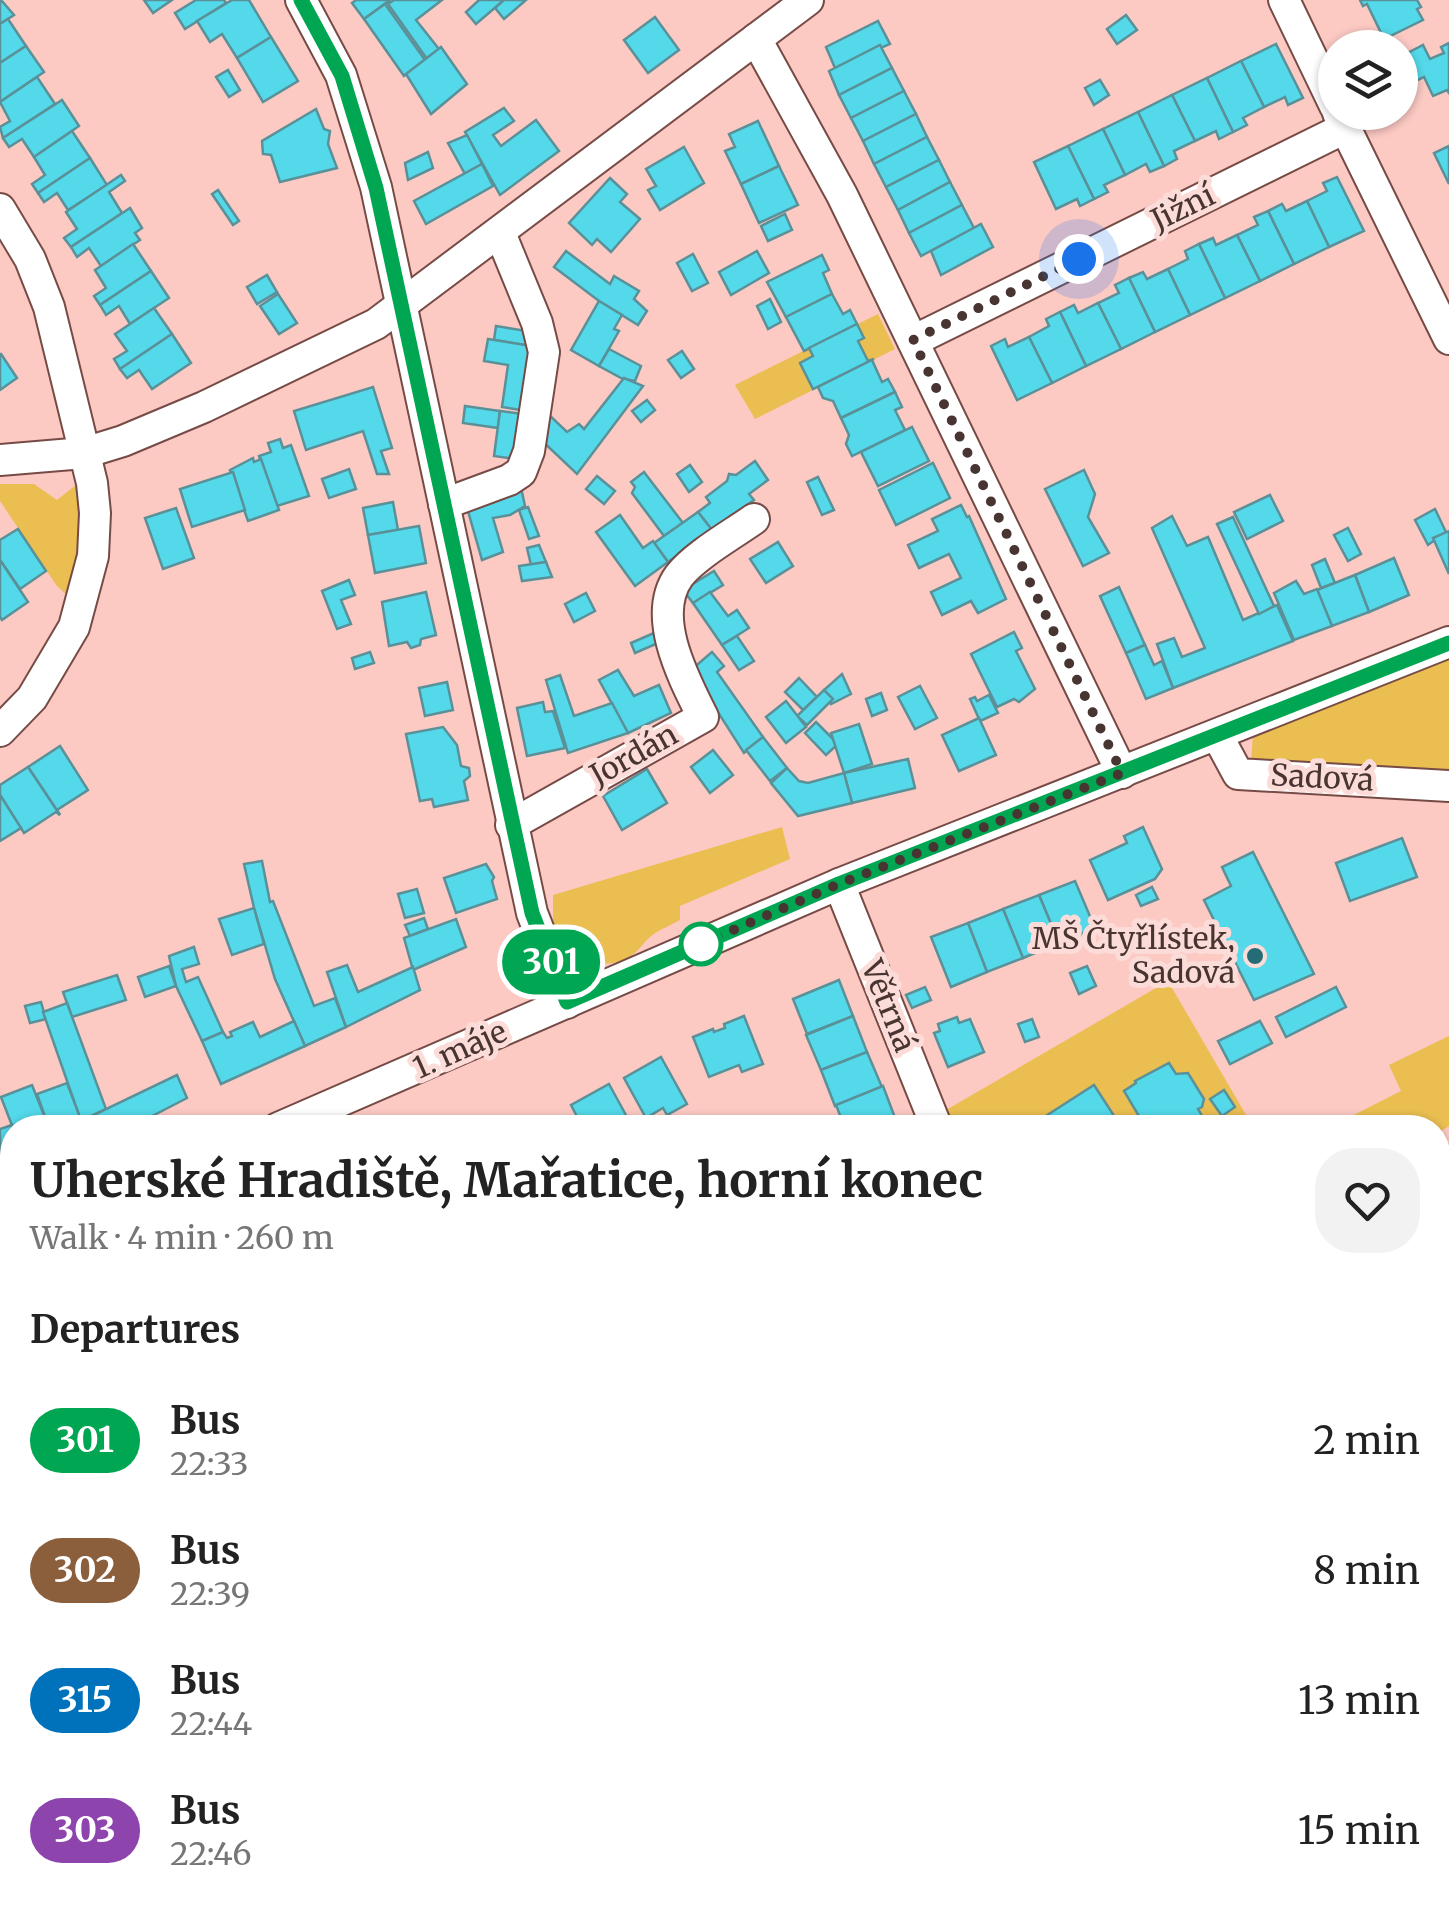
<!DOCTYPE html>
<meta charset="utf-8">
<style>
:root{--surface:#fff;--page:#f2f2f2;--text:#222;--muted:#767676}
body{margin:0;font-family:Merriweather,serif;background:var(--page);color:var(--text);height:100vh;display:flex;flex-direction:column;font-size:38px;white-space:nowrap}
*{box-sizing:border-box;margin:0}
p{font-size:32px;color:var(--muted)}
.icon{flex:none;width:55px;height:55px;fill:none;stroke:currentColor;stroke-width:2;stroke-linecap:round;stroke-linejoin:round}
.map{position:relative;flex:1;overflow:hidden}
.details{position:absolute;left:0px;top:1115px;width:1450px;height:800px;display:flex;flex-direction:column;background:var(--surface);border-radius:40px 40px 0 0;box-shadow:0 2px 8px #0004}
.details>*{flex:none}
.badge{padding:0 20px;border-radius:32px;font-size:35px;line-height:65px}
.tools{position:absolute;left:1318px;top:30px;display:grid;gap:20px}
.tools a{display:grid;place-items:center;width:100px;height:100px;border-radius:50%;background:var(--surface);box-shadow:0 2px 8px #0004;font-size:50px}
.you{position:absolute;width:50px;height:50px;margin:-25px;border:8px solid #fff;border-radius:50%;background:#1a73e8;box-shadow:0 0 0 15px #1a73e833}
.map>.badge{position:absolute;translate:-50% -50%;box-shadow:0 0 0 5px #fff}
h2{padding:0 30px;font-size:38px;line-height:90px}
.round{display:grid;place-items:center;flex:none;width:105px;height:105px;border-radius:40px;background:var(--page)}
.headline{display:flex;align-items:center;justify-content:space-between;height:170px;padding:0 30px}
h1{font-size:48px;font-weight:700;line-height:75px}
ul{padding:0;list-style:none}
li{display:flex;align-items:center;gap:30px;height:130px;padding:0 30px}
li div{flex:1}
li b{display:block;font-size:38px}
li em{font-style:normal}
li .badge{min-width:110px;font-weight:700;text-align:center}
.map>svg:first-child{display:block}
.green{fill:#eabe51}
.building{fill:#53d9ea;stroke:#5a9199;stroke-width:2.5}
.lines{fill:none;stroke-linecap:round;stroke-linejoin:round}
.minor-casing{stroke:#764b46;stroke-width:34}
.minor{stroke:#fff;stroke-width:30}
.line-casing{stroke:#fff;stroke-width:22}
.line{stroke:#00a651;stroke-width:15}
.walk{stroke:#483431;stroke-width:10;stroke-dasharray:0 18}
.stop-dot{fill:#fff;stroke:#00a651;stroke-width:5}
.poi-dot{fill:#246d77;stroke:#fcdcd8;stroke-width:4}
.labels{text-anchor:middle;stroke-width:10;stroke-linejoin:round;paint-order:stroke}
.street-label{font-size:30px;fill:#483431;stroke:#fcdcd8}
.poi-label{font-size:30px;fill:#483431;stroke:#fcdcd8;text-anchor:end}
</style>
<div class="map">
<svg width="1449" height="1915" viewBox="0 0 1449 1915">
<rect width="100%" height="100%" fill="#fcc9c3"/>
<g class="green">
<path d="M878,314L895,349L755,419L735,385Z"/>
<path d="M0,484H34L57,500L76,485C98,515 77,565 71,599L57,586L0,501Z"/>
<path d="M1449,658V777L1251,762L1253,735Z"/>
<path d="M782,827L790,859L680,906V920C671,925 659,930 651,936C643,943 637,953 628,958C595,975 562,950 548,922L553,919V895Z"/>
<path d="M1168,981L1253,1127L937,1128L934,1117Z"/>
<path d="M1449,1036V1126L1438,1133V1128L1330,1127L1401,1091L1389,1065Z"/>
<path d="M1449,1480V1581L1438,1561V1487Z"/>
<path d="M1449,1823V1915H1419L1411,1903L1438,1902V1830Z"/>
</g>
<g class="building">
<path d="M1,0L14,15L0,24V1Z"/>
<path d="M144,0H172L153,13Z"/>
<path d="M196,0H224L226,3L185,29L175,13Z"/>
<path d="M232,0H249L271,37L237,58L222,34L210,42L197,21Z"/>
<path d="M356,0H390L364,19L352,3Z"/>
<path d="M394,0H442L416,20L439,49L427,59L388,4Z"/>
<path d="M479,0H504L476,24L466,12Z"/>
<path d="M504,0H526L504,19L495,8Z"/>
<path d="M1360,0H1417L1421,7L1417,9L1423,20L1384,39L1367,4L1363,6Z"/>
<path d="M385,4L425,60L404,76L364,19Z"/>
<path d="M1126,15L1137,30L1117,44L1107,29Z"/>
<path d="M655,17L679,50L648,73L624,40Z"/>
<path d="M8,19L26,46L0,63V24Z"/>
<path d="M878,21L890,44L835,68L826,47Z"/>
<path d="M271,37L298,81L263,102L237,58Z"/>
<path d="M1449,43V93L1447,90L1433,96L1424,77L1402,88L1400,57L1423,45L1430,59L1444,53L1441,47Z"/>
<path d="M1276,44L1303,98L1288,105L1285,97L1264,107L1241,61Z"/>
<path d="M880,45L892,68L839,95L829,71Z"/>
<path d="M26,46L44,72L0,102V63Z"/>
<path d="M441,47L467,84L431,114L406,74Z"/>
<path d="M1241,61L1264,107L1243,118L1247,125L1233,132L1207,78Z"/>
<path d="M892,68L904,91L851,118L839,95Z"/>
<path d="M228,70L240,90L229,97L216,77Z"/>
<path d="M37,77L55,104L3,138L0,127L10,121L0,102Z"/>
<path d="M1207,78L1233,132L1219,139L1216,131L1195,141L1172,95Z"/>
<path d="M1100,80L1109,95L1094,105L1085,88Z"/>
<path d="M904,91L916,114L863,141L851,118Z"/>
<path d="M1172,95L1195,141L1174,151L1177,159L1164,166L1138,112Z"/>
<path d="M62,100L79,126L34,157L22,139L9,147L3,138Z"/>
<path d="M504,108L514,121L493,135L501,146L536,120L559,151L500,195L465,132Z"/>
<path d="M316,109L324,129L330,131L328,144L337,168L280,182L271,155L263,154L262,141Z"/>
<path d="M1138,112L1164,166L1150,172L1146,164L1125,175L1103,129Z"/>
<path d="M916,114L927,137L874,164L863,141Z"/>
<path d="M758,121L779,166L741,184L725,151L735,147L729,134Z"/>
<path d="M1103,129L1125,175L1104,185L1108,192L1094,199L1068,146Z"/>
<path d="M72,131L90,158L38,193L32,184L45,175L34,157Z"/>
<path d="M467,135L482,164L465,174L448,143Z"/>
<path d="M927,137L939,160L886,187L874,164Z"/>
<path d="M1068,146L1094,199L1080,206L1077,199L1056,209L1034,162Z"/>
<path d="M1449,146V184L1434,153Z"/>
<path d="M684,147L704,183L660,210L648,190L656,186L646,169Z"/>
<path d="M428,152L433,168L408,180L405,163Z"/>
<path d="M90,158L107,185L68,210L57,193L44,202L38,193Z"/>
<path d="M939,160L950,182L898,210L886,187Z"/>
<path d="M482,164L493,186L426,224L414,201Z"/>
<path d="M779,166L798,205L759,223L741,184Z"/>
<path d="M121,175L125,181L109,192L122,213L71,247L64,238L77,229L66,212Z"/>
<path d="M1337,177L1364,231L1329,247L1307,201L1327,191L1323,183Z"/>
<path d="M610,178L627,194L620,202L640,219L611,252L597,239L592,245L569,223Z"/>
<path d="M950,182L962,205L909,233L898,210Z"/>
<path d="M218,190L239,221L233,225L212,194Z"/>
<path d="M1307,201L1329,247L1294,264L1268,211L1282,204L1286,211Z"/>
<path d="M962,205L974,228L921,256L909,233Z"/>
<path d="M130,208L142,228L135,233L140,240L101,266L89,248L77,257L71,247Z"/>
<path d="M1268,211L1294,264L1260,281L1237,235L1258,225L1254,217Z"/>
<path d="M785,214L792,230L768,241L761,226Z"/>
<path d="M981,224L993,247L941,275L931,251Z"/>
<path d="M1237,235L1260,281L1225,298L1199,244L1213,238L1216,245Z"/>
<path d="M133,244L151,271L100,305L94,296L106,288L95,270Z"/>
<path d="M1199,244L1225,298L1190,315L1168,269L1188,259L1185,251Z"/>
<path d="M566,251L610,284L614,276L639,291L634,299L647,311L638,325L599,301L554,267Z"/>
<path d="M757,251L769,273L731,295L719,272Z"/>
<path d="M693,254L708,283L692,291L677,263Z"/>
<path d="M822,255L829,270L823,273L832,294L786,317L767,282Z"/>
<path d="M1168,269L1190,315L1155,332L1129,278L1143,272L1147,279Z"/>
<path d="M151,271L169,298L130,324L119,306L106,315L100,305Z"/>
<path d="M267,275L277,292L257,304L247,287Z"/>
<path d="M1129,278L1155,332L1121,349L1098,303L1119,293L1115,285Z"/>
<path d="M278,294L297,323L279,334L260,306Z"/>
<path d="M832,294L843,314L850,310L857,324L804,351L786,317Z"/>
<path d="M770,299L781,322L768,329L757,306Z"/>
<path d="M599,301L622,315L614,329L619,331L599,366L571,350Z"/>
<path d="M1098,303L1121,349L1086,366L1060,312L1074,305L1078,313Z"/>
<path d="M154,308L172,334L120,369L114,359L127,351L115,334Z"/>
<path d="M1060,312L1086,366L1052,383L1029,337L1049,326L1046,319Z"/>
<path d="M857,324L864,338L858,341L868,361L874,359L813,389L800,363L813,356L809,348Z"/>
<path d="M496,326L533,332L531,346L494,340Z"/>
<path d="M172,334L191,363L152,389L139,370L127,378L120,369Z"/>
<path d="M1029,337L1052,383L1017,400L991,346L1005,339L1008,347Z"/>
<path d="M488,339L531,346L521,410L502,407L508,365L484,361Z"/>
<path d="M609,349L641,366L635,381L623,379L599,366Z"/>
<path d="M682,351L694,369L681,378L668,360Z"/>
<path d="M1,354L17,378L0,390V354Z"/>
<path d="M872,360L882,382L888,379L895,392L841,418L833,401L823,398L818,387Z"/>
<path d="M624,378L643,386L577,474L538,437L545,411L567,432L579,424L584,429Z"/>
<path d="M373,387L392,448L381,451L389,474H377L363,431L306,450L294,411Z"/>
<path d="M895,392L902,407L895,410L905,430L852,456L846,444L849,435L841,418Z"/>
<path d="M647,400L655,410L641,422L632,411Z"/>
<path d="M465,406L500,411L498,428L463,423Z"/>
<path d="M500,411L523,414L516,459L494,456Z"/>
<path d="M912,427L929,461L878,486L861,452Z"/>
<path d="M280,439L283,448L291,445L309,496L277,506L259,456L271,452L268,443Z"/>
<path d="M253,458L254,462L261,459L279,510L248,521L230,470Z"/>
<path d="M755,461L768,480L749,494L754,500L712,530L698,512L710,503L706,497L727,481L729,474L736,475Z"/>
<path d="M933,463L950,498L896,525L879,490Z"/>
<path d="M690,465L702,482L689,492L677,474Z"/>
<path d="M349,469L356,489L329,498L322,479Z"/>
<path d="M1084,470L1095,494L1088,517L1109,553L1083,566L1045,489Z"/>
<path d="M233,472L245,510L192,527L180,489Z"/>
<path d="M644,472L683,523L664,536L632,493L635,487L631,482Z"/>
<path d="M597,476L615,491L604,504L586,489Z"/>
<path d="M818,477L834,510L822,515L807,482Z"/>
<path d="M520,483L525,506L510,515L493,518L503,552L482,560L466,504Z"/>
<path d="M1270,495L1283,521L1247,539L1234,512Z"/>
<path d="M393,502L398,530L368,535L363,508Z"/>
<path d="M961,505L967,517L969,516L1006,599L978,613L971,601L942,615L931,592L961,578L949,554L919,568L908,545L938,531L932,519Z"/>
<path d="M528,507L539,536L529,539L519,510Z"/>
<path d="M176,508L194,558L163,569L145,518Z"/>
<path d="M1435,509L1446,532L1428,545L1415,520Z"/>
<path d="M698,512L712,530L668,562L654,543Z"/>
<path d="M620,515L643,548L653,541L668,562L635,586L596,532Z"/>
<path d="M1172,516L1187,546L1208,537L1243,620L1277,605L1293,641L1173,688L1157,644L1174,638L1182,657L1205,648L1152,528Z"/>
<path d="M1233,517L1274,606L1259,614L1217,524Z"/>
<path d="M419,526L426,563L375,573L368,535Z"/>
<path d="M1348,528L1361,554L1348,561L1334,535Z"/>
<path d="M18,529L46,571L20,589L0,560V540Z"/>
<path d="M1449,531V574L1433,538Z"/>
<path d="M778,542L793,566L766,583L750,559Z"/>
<path d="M539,545L546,562L531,565L527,548Z"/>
<path d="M1394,558L1409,595L1369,612L1355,575Z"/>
<path d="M1325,559L1335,583L1321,588L1312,565Z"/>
<path d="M0,560L28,602L2,620L0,617Z"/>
<path d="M546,562L552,577L522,581L519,566Z"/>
<path d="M714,571L723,585L693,603L683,590Z"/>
<path d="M1355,575L1369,612L1332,626L1317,590Z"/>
<path d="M349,580L355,595L341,600L351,624L337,629L322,591Z"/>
<path d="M1296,581L1304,594L1317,589L1332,626L1294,640L1274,593Z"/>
<path d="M1119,587L1145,645L1126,653L1100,596Z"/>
<path d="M426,592L436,635L421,639L420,645L411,648L407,642L389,646L382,602Z"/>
<path d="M710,592L728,616L737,610L749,628L722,645L693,603Z"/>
<path d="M586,593L595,611L574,622L565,604Z"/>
<path d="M1014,632L1022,648L1016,651L1035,689L1019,702L1014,699L997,707L971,654Z"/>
<path d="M654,633L658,643L635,653L631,643Z"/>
<path d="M737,636L754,661L739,670L722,645Z"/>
<path d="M1145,645L1154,665L1162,661L1173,688L1146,699L1126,653Z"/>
<path d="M370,652L374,663L355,669L352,658Z"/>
<path d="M712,652L724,666L717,672L763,737L744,753L691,670Z"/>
<path d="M618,670L634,696L659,685L671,713L628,733L599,680Z"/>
<path d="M842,674L851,694L831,704L824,690Z"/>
<path d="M560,675L574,716L612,703L628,733L568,753L546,680Z"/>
<path d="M799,678L817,697L803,710L785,692Z"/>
<path d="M447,682L453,710L425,716L419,688Z"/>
<path d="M920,686L937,718L915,729L898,697Z"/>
<path d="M824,690L833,699L807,725L797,716Z"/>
<path d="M881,693L887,710L872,716L866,699Z"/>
<path d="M989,695L998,713L980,721L970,699L975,697L977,701Z"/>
<path d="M786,701L806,727L786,743L766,717Z"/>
<path d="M543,702L545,712L553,711L565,748L527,756L517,708Z"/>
<path d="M979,718L996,755L959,771L942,735Z"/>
<path d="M816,722L838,744L826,755L805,733Z"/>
<path d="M859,724L872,764L844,773L831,733Z"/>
<path d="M443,727L457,745L461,766L469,768L470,776L464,781L468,800L434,807L432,799L420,801L406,734Z"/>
<path d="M763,737L787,768L770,781L746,750Z"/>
<path d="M60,746L88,790L57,810L60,815L28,767Z"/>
<path d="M713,750L733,775L710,793L691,767Z"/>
<path d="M908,759L915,788L852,803L844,773Z"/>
<path d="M28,767L60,815L56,812L24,833L0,795V785Z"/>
<path d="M787,768L799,781L808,783L844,773L852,803L798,816L771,783Z"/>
<path d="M647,769L667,803L622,830L603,796Z"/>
<path d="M0,795L21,828L0,841Z"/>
<path d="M1143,827L1162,869L1155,879L1108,900L1090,860L1127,843L1124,836Z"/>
<path d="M1402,838L1417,877L1350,901L1336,863Z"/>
<path d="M1253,852L1314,974L1254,1000L1204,900L1231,886L1222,867Z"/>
<path d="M262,861L270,902L273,901L314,1006L335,998L346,1027L305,1046L275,979L254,908L244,864Z"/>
<path d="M486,864L494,877L492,881L497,899L456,913L444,878Z"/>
<path d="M1075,881L1095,928L1059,943L1039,895Z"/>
<path d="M1152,887L1158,899L1141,906L1136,895Z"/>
<path d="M417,889L424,913L405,918L398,894Z"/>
<path d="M1039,895L1059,943L1023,958L1003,909Z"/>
<path d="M254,908L264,944L232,955L219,919Z"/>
<path d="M1003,909L1023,958L987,972L968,923Z"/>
<path d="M424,918L428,929L410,936L405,925Z"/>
<path d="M456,919L466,947L413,970L404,938Z"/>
<path d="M968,923L987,972L951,987L931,937Z"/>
<path d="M194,947L199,964L182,969L186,982L198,977L223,1032L202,1041L176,986L169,956Z"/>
<path d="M347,965L358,992L413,967L420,990L346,1027L327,972Z"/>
<path d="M169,966L176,986L145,997L138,977Z"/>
<path d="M1087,966L1096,986L1079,994L1070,973Z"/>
<path d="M117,975L126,1000L72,1017L63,992Z"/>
<path d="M839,980L853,1016L807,1034L793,999Z"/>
<path d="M925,987L931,1000L912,1008L906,995Z"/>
<path d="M1336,987L1346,1007L1286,1037L1276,1017Z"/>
<path d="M41,1002L46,1019L30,1023L25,1006Z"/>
<path d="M67,1003L106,1109L81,1121L43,1012Z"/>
<path d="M744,1016L763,1064L742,1072L739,1065L709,1077L693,1037L713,1029L714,1032L725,1028L724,1024Z"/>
<path d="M853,1016L867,1052L821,1070L806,1035Z"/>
<path d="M957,1017L959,1023L970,1019L984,1052L948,1067L934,1033L940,1031L938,1024Z"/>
<path d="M1032,1019L1039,1037L1025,1042L1018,1024Z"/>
<path d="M294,1021L305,1046L221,1084L202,1041L223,1032L227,1038L232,1036L230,1032L253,1022L260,1037Z"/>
<path d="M1260,1021L1272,1043L1230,1064L1218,1041Z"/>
<path d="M867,1052L882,1087L835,1106L821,1070Z"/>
<path d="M661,1057L687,1104L667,1115L663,1108L646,1118L624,1078Z"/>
<path d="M1169,1063L1176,1074L1188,1073L1204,1099L1202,1107L1198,1109L1208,1126L1146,1128L1124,1091L1136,1083L1135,1081Z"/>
<path d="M177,1075L187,1098L129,1128H84L81,1121Z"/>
<path d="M67,1083L84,1128H49L37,1094Z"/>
<path d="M609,1084L633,1128H583L571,1105Z"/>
<path d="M32,1085L49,1128H13L1,1097Z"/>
<path d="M1094,1085L1120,1125L1027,1128Z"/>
<path d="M883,1086L897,1123L884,1128H845L836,1105Z"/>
<path d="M1224,1090L1235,1107L1222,1116L1210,1099Z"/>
<path d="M12,1125V1163L0,1167V1129Z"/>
<path d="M1449,1162V1219L1441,1224L1438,1217V1168Z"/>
<path d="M9,1237L12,1242V1295L0,1276V1242Z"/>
<path d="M1449,1371V1407L1438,1388V1378Z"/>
<path d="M1438,1388L1449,1407V1427L1438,1434Z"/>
<path d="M12,1427V1480L0,1487V1436Z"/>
<path d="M10,1482L12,1486V1529L0,1511V1487Z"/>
<path d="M1448,1639L1449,1640V1733L1438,1714V1645Z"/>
<path d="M163,1902H203L209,1915H155L152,1908Z"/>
<path d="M230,1902H284L278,1906L283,1913L280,1915H237Z"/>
<path d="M531,1902H584L562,1915H538Z"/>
<path d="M1219,1902H1264L1266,1907L1252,1915H1226Z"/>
</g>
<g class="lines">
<g class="minor-casing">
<g id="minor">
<path d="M301,0L341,75L376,187L532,913L567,1003"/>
<path d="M1284,0L1335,106"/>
<path d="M756,39L842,195L1122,773"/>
<path d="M1338,113L1449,339"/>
<path d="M0,209L30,259L49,307L92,483L95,513L93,556L74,627L32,698L0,731"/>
<path d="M913,341L1345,128"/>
<path d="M0,460L84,453L123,441L204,407L376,324L808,0"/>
<path d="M444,504L509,480L521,472L529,451L544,352L537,323L500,233"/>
<path d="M1217,735L1238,774L1449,786"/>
<path d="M511,825L703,717C684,679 650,616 679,576C694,556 733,534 754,519"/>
<path d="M839,884L937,1128"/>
<path d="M278,1128L839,884L1449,642"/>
<path d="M0,1201L12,1198"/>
<path d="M1438,1307L1449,1300"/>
<path d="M0,1395L12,1385"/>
<path d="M1438,1814L1449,1808"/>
<path d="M490,1902L497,1915"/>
<path d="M1397,1902L1404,1915"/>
<path d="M336,1915L360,1902"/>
</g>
</g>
<use href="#minor" class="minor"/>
</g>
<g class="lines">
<g class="line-casing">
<path id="line" d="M301,0L342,76L376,188L532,913L567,1002L839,884L1449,643"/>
</g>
<use href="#line" class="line"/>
<path class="walk" d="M701,944L839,884L1122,773L913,340L1079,259"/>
</g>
<circle class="stop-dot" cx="701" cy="944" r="20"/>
<circle class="poi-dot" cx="1255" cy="956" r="10"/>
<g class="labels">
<g class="street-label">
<text transform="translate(1183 208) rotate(-26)" y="10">Jižní</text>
<text transform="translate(634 755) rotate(-29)" y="10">Jordán</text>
<text transform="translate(1322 778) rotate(3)" y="10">Sadová</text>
<text transform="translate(888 1006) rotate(68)" y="10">Větrná</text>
<text transform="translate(460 1050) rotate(-24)" y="10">1. máje</text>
</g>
<g class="poi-label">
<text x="1235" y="949">MŠ Čtyřlístek,<tspan x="1235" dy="34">Sadová</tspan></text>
</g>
</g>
</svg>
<div class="tools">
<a><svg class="icon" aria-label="layers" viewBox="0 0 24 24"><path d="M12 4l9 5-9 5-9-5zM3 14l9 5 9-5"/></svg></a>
</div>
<div class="you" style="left:1079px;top:259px"></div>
<b class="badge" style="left:551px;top:962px;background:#00a651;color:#fff">301</b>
<section class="details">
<div class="headline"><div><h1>Uherské Hradiště, Mařatice, horní konec</h1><p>Walk · 4 min · 260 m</p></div><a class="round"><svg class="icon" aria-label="heart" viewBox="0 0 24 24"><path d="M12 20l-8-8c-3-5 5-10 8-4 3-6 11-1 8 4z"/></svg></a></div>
<h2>Departures</h2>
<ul>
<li><span class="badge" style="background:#00a651;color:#fff">301</span><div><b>Bus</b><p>22:33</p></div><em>2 min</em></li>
<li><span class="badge" style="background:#8b5e3c;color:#fff">302</span><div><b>Bus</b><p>22:39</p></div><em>8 min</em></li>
<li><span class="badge" style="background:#0072bc;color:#fff">315</span><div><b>Bus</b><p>22:44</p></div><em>13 min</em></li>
<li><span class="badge" style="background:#8e44ad;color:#fff">303</span><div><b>Bus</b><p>22:46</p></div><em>15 min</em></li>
</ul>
</section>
</div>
